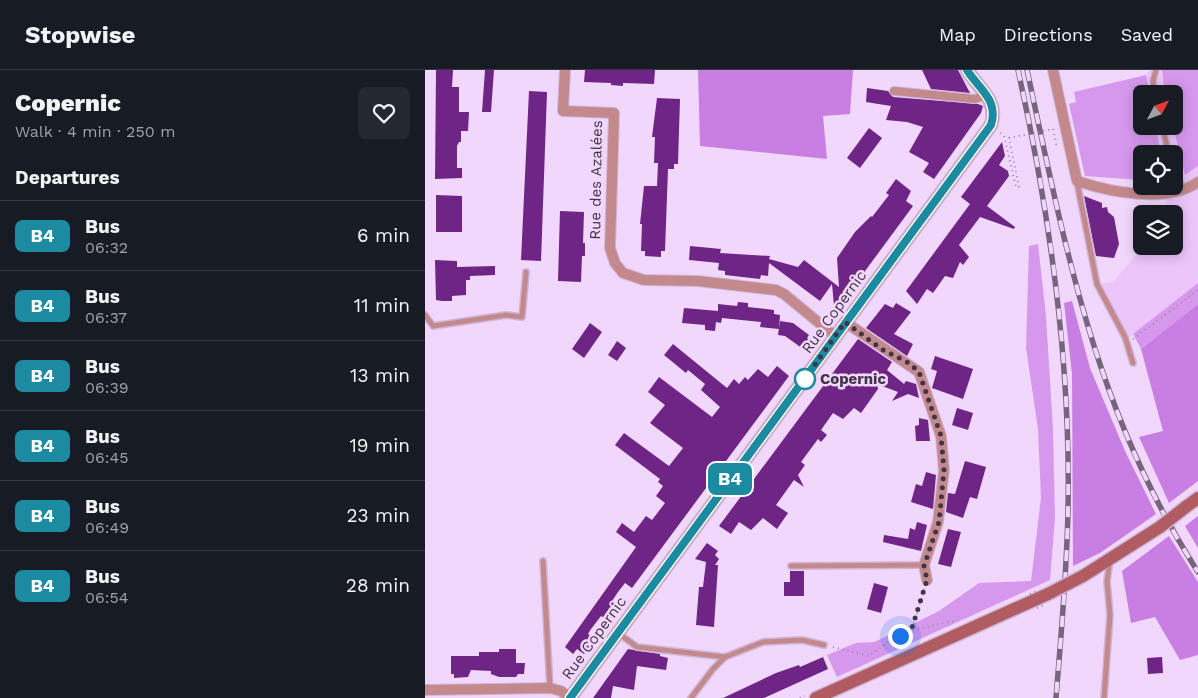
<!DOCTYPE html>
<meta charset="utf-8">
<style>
:root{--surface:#171b24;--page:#242831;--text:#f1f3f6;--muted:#9ea1a6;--line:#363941}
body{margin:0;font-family:"Work Sans",sans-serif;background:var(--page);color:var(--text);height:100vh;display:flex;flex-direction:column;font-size:19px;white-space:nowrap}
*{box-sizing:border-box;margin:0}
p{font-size:16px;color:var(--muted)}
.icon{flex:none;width:28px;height:28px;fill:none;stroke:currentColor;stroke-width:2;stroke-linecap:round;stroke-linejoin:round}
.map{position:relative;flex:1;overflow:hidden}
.panel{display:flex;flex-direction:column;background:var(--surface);width:425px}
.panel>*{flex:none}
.badge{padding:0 10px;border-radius:8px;font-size:18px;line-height:32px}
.needle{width:32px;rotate:49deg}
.fabs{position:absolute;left:708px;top:15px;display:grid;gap:10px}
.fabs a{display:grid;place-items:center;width:50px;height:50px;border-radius:8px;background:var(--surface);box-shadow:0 2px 12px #0003;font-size:25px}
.you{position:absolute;width:25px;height:25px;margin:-12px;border:4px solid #fff;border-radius:50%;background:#1a73e8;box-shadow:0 0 0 8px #1a73e833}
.map>.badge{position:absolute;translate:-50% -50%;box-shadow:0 0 0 2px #fff}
h2{padding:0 15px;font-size:19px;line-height:45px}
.round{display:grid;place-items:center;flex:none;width:52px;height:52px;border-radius:8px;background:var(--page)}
.head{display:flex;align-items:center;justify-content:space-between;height:85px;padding:0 15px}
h1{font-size:24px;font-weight:800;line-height:38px}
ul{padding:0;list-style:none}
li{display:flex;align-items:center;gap:15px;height:70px;padding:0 15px;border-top:1px solid var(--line)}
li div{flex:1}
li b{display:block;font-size:19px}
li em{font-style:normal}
li .badge{min-width:55px;font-weight:700;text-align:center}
header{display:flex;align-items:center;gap:30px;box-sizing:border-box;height:70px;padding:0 25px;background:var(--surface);border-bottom:1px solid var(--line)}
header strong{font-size:24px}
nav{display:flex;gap:28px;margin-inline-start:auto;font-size:18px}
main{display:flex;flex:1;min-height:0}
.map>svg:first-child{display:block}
.built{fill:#ecc5fb}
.green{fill:#d698ed}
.forest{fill:#c87ee3}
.building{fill:#6e2586}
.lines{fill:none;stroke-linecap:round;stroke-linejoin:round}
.service-casing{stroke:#cfb6d9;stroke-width:8}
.pedestrian-casing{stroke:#cfb6d9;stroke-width:10}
.minor-casing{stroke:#cfb6d9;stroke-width:12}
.tertiary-casing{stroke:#cfb6d9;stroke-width:15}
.secondary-casing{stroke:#cfb6d9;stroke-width:15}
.path{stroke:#9b86a3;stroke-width:2;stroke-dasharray:1 4;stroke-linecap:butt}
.service{stroke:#c4898c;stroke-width:5}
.pedestrian{stroke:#c4898c;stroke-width:8}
.minor{stroke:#c4898c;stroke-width:10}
.tertiary{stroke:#c4898c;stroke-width:12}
.secondary{stroke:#b05c62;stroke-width:12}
.rail-casing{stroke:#77657d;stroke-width:5.5}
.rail{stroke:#f2d7fd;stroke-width:4;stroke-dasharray:11;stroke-linecap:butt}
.secondary-bridge-casing{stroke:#cfb6d9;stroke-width:15;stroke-linecap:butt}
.path-bridge{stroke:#9b86a3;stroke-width:2;stroke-dasharray:1 4;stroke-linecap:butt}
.secondary-bridge{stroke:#b05c62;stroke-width:12}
.line-casing{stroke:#fff;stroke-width:11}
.line{stroke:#1c8aa1;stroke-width:8}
.walk{stroke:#423447;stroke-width:5;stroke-dasharray:0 9}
.stop-dot{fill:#fff;stroke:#1c8aa1;stroke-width:2.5}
.labels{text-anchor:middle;stroke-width:5;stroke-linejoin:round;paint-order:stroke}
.street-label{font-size:15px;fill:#423447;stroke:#f2d7fd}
.stop-label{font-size:15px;font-weight:bold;fill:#423447;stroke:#f2d7fd;text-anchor:start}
</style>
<header>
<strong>Stopwise</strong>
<nav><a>Map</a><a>Directions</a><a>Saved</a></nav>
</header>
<main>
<section class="panel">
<div class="head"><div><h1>Copernic</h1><p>Walk · 4 min · 250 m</p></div><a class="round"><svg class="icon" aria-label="heart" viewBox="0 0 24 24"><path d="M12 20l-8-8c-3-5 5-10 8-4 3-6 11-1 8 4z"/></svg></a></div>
<h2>Departures</h2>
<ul>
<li><span class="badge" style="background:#1c8aa1;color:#fff">B4</span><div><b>Bus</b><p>06:32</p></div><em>6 min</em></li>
<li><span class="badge" style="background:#1c8aa1;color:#fff">B4</span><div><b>Bus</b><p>06:37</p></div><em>11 min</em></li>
<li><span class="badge" style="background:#1c8aa1;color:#fff">B4</span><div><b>Bus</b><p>06:39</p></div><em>13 min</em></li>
<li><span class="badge" style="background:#1c8aa1;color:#fff">B4</span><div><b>Bus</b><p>06:45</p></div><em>19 min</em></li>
<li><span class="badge" style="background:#1c8aa1;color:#fff">B4</span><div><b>Bus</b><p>06:49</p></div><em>23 min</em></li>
<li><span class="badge" style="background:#1c8aa1;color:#fff">B4</span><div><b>Bus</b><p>06:54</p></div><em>28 min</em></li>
</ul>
</section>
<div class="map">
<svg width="773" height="628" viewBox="0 0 773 628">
<rect width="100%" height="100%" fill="#f2d7fd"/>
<path class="built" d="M725,0H773V213L698,272L668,215L688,212L719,176H749V144H741L742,116H749V84H736L731,56H749V24H725L721,5Z"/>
<g class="green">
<path d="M737,0H773V96L760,105L748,56L749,24H740Z"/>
<path d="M721,5L725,24H716V56H731L736,84H716V110L660,106L644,34L651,32L649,22Z"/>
<path d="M613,174L621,246L628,360L630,448L625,510L412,607L402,585L431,573L449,572L469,563L514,541L554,513L606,511L616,428L613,359L601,278L604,176Z"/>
<path d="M773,213V234L716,279L708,264Z"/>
</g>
<g class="forest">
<path d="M273,0H428L425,44L398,46L402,89L275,76Z"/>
<path d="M647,231L665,298L700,381L731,444L675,483L648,496L647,304L639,233Z"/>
<path d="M773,234V411L744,433L714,367L738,361L716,279Z"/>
<path d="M773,446V478L760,456Z"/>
<path d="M744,466L773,512V585L755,590L730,547L706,553L697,501Z"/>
</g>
<g class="building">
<path d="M11,0H28L27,17H34V42H44L43,61H36V72H34L32,76V98H37V108L10,109Z"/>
<path d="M60,0H69L66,42H57Z"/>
<path d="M160,0H230L229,14L198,13V16L186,15V13L159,12Z"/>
<path d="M497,0H533L545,23L506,19Z"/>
<path d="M442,18L463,21L468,27L553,34L558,36L556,43L509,109L498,102L504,93L484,82L498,57L482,52L461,50L466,36L441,32Z"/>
<path d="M104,21L122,22L116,191L96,190Z"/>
<path d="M232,28L255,29L253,94H249V99H243L240,181H236V187L220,186V181H216L217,154H215L219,116H232L233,93H229L230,67H227Z"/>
<path d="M444,58L457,68L435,98L422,88Z"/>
<path d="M577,72L580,86L574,95L583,101L584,106L562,136L590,157L589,159L555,147L534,175L544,187L538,195L535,192L528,208L520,206L508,223L502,219L492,234L481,221L545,134L536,127Z"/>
<path d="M471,109L486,121L481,131L488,136L415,235L409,236L407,214L395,231L344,193L343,206L336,205L335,209L300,205V201L293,200L294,193L264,190L265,176L296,179L295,183L345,186L344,189L373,197L379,190L414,217L412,188L430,162L446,146L447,147L464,125L461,123Z"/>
<path d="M11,125L37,126V162H11Z"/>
<path d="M659,126L677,133V138L682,137L683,142L689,147L694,174L689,188L671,186Z"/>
<path d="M135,141L159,142L158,173H160V186H157L156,212L133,211Z"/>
<path d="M10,190L32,191V197L70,196V205L45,206V210H41V225L27,226V231H17L11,230Z"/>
<path d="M313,232L323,233V237L349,240V244L355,245L354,259L335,257L336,252L297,248L296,253L291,252L290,261L280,260V255L257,253L259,238L293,241V234L312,236Z"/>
<path d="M471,233L486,242L469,264L488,274L482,286L441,258L460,234L468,238Z"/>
<path d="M355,251L368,253L384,265L382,268L388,272L381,281L360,266L353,265Z"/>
<path d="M165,253L177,262L159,288L147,279Z"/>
<path d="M433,269L467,292L462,300L479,314L481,311L491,314L494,328L483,324L467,331L473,322L452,314L453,319L436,343L429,338L418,349L408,343L396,360L402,365L396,372L393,369L376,392L380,395L373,405L379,417L369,410L351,435L363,443L352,459L338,448L326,460L314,452L306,464L294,456Z"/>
<path d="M192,271L201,278L192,291L183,285Z"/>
<path d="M248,274L302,318L309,309L314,314L320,307L323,310L333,299L343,307L352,296L364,306L207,518L200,513L193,522L187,531L194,536L183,551L176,546L166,559L163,564L170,569L159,584L152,579L148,584L140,577L211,477L191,462L197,453L209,462L221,446L227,450L240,433L231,426L238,416L233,412L235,409L190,375L199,363L244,396L258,378L225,353L240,335L223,322L234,307L287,347L295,337L276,320L280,314L263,300L261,303L239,285Z"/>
<path d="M510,286L548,299L538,329L507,318L512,301L506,299Z"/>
<path d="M532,338L548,343L543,360L527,355Z"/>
<path d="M494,348L503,350L505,371H491L490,356L494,355Z"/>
<path d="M540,391L561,397L552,429L545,427L538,448L521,442L523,423L530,424Z"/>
<path d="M501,402L511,405L508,439L486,432L491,414L497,416Z"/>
<path d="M492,452L502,455L496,481L458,472L459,465L483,469L485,458L490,460Z"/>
<path d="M523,459L536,462L526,497L513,494Z"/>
<path d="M282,473L293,481L290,485L294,489L290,495H293L289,557L271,555L274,517H278L281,492L270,489Z"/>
<path d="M365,501H379V526H359V512H365Z"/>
<path d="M449,513L463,517L456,543L442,539Z"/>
<path d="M74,579H91V593H100L99,604H93L91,607H74L66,604V601L46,600L43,607L29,608V604H26V586H54V582H74Z"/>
<path d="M203,579L235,584V586L243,588L241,600L212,596L209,620L188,616L186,628H168Z"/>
<path d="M398,587L403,599L339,628H298L351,603L374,595L375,597Z"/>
<path d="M737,587L738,603L723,604L722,588Z"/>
</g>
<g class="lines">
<g class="service-casing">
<g id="service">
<path d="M730,24L728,11L731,0"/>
<path d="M737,56L744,84"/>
<path d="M749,99L758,118"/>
<path d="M652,112L672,214L700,267L708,293"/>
<path d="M0,245L8,256L81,245L97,247L101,202"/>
<path d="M118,491L125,618"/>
<path d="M366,496L499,495"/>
<path d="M193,563L212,577L300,587L338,572L377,570L399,575"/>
<path d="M266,628L288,599L300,587"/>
<path d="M679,628L685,545L682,511L685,490"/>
</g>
</g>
<g class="pedestrian-casing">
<path id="pedestrian" d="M469,21L550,29L562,25"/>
</g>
<g class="minor-casing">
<g id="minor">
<path d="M140,0L138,41L189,43L185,178L190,193L198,203L219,210L273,211L351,220L359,224L410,266"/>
<path d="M628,0L652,111C685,122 742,134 773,112"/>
<path d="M420,252L494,302L516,366L519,400L513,452L499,495L502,510"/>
<path d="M0,620L125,618L136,621L145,628"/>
</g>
</g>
<g class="tertiary-casing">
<path id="tertiary" d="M145,628L566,55C574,31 554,19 542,0"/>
</g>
<g class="secondary-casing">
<g id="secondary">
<path d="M762,436L773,428"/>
<path d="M658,506L735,457"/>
<path d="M391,628L623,524"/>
</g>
</g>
<g class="path">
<path d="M575,63L579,66L591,117H594"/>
<path d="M708,269L773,220"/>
<path d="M488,560L532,550"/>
<path d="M408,577L444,586L463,572L487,561L499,519"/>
<path d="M375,628L380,626"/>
</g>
<use href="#service" class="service"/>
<use href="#pedestrian" class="pedestrian"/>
<use href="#minor" class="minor"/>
<use href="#tertiary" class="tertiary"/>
<use href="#secondary" class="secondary"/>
<g class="rail-casing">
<g id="rail">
<path d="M593,0C625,144 646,291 643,439C642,502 636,565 631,628"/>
<path d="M602,0C641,181 671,343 773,502"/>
</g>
</g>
<use href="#rail" class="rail"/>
<g class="secondary-bridge-casing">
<g id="secondary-bridge">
<path d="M735,457L762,436"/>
<path d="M623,524L658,506"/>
</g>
</g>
<g class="path-bridge">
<path d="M594,117L584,68L628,59L632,77"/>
<path d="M605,524L612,521"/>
<path d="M612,538L619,535"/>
</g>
<use href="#secondary-bridge" class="secondary-bridge"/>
</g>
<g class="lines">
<g class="line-casing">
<path id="line" d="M145,628L566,55C574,30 554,19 542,0"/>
</g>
<use href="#line" class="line"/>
<path class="walk" d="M380,309L420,252L458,280L484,293L494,302L516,366L519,400L514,452L499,496L502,510L486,561L475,566"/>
</g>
<circle class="stop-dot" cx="380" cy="309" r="10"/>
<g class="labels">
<g class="street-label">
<text transform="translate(171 110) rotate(-89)" y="5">Rue des Azalées</text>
<text transform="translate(409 242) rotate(-54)" y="5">Rue Copernic</text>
<text transform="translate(169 568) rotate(-54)" y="5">Rue Copernic</text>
</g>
<g class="stop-label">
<text x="395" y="314">Copernic</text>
</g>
</g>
</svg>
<div class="fabs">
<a><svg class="needle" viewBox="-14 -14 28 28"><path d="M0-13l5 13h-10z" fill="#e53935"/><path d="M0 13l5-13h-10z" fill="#9ea1a6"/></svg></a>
<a><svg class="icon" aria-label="locate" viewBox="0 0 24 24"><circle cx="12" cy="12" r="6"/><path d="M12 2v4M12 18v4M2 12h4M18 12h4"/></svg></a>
<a><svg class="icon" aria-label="layers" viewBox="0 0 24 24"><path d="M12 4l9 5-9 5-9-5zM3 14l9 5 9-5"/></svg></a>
</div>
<div class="you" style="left:475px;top:566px"></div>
<b class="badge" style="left:305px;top:409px;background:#1c8aa1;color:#fff">B4</b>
</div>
</main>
